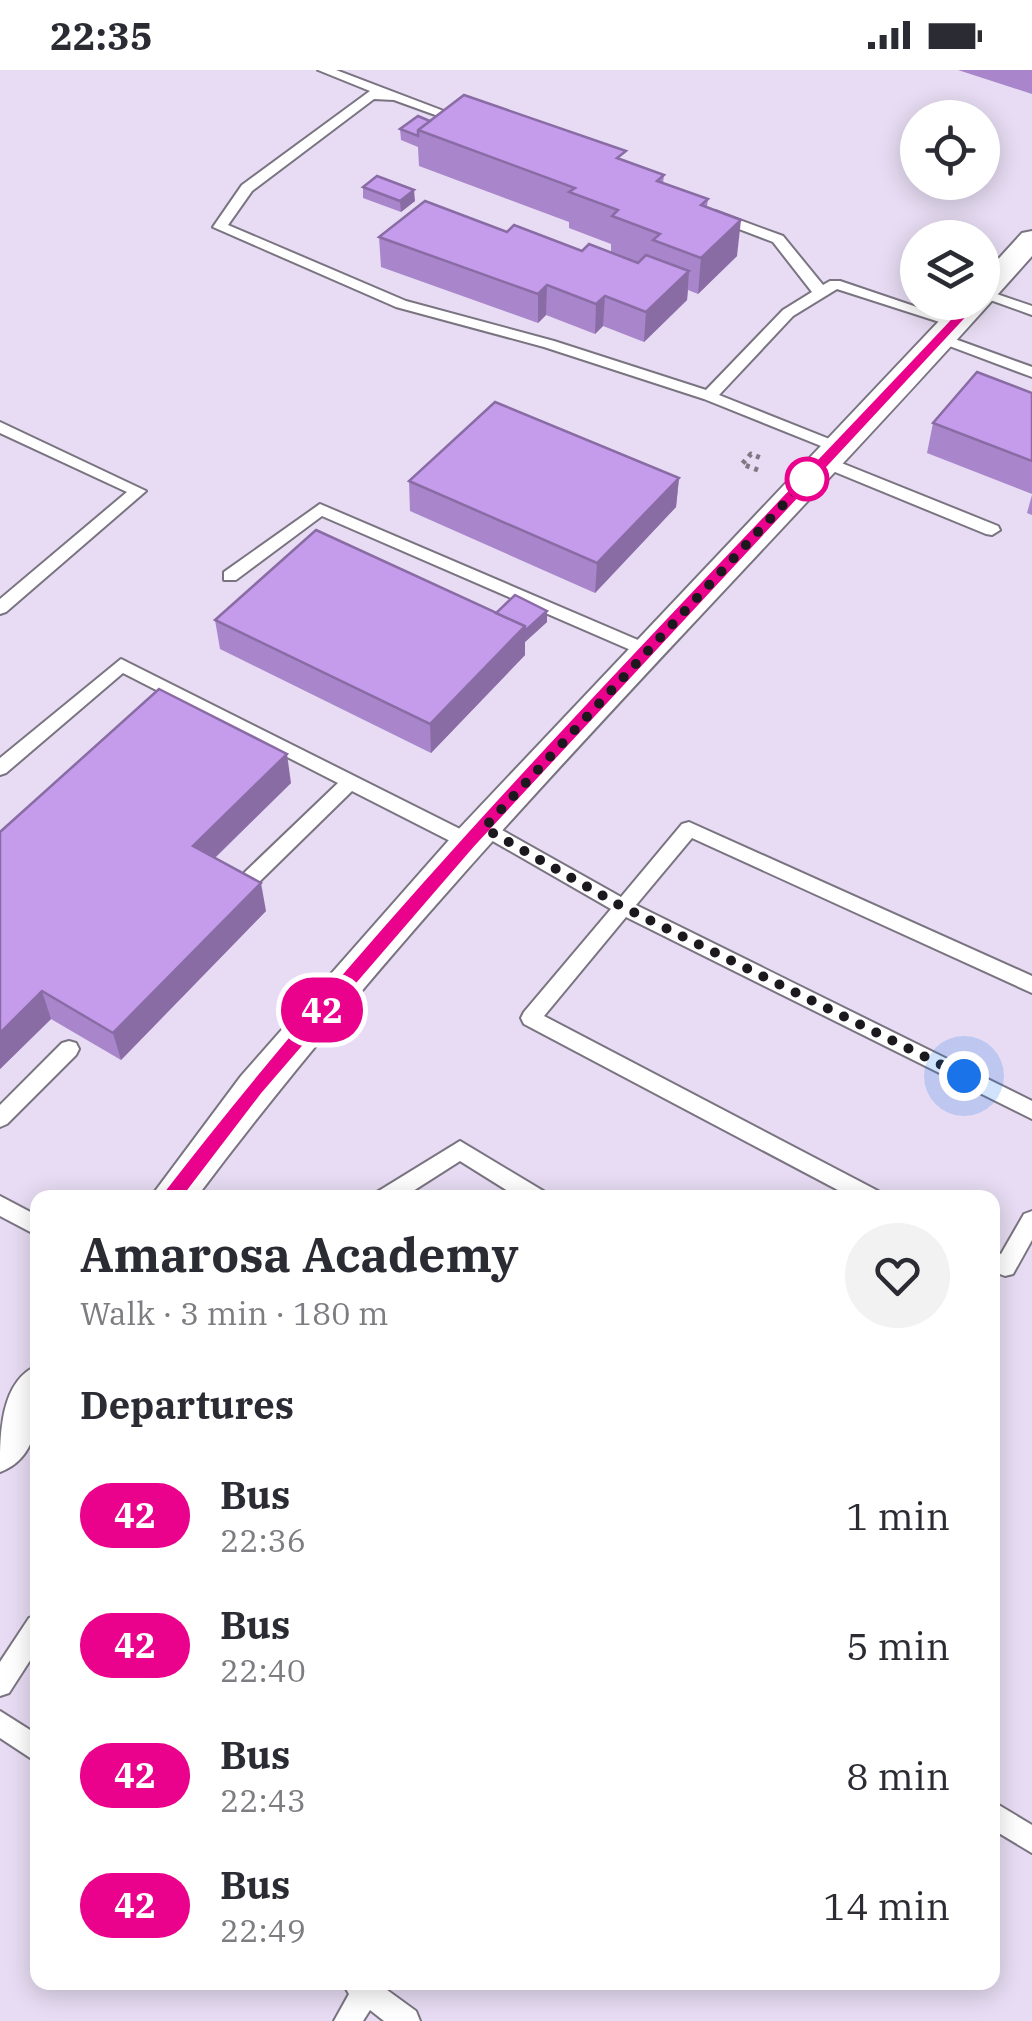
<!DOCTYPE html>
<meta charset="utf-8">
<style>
:root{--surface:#fff;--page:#f2f2f3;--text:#2b2b33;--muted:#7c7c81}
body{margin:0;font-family:"IBM Plex Serif",serif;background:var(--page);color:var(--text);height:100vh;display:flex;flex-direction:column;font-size:38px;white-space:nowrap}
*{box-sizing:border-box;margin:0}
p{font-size:32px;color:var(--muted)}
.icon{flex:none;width:55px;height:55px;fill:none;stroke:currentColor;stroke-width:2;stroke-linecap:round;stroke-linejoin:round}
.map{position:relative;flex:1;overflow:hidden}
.side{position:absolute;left:30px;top:1120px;width:970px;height:800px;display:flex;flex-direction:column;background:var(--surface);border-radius:20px;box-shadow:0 5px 25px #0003}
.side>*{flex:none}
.badge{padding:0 20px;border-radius:32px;font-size:35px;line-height:65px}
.fabs{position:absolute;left:900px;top:30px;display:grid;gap:20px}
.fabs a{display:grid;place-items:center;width:100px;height:100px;border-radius:50%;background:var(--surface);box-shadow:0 5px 25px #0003;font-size:50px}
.you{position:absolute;width:50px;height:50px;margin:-25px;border:8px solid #fff;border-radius:50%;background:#1a73e8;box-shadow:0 0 0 15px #1a73e833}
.map>.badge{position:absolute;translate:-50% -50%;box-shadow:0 0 0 5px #fff}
h2{padding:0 50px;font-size:38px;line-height:90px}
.round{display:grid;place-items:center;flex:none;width:105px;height:105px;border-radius:52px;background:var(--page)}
.summary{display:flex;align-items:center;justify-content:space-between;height:170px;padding:0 50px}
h1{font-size:48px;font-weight:800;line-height:75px}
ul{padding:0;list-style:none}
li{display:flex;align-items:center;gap:30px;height:130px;padding:0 50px}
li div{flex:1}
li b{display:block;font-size:38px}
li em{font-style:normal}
li .badge{min-width:110px;font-weight:700;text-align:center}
.status{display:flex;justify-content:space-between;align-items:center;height:70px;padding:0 50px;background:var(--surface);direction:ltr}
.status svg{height:28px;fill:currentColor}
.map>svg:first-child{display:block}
.built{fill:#e7dcf3;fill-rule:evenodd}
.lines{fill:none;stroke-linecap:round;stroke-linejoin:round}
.service-casing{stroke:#7a7481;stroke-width:4}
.minor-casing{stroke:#7a7481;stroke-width:4}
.path{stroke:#7e7883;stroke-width:5;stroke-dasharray:4 5;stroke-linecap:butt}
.service{fill:#fff;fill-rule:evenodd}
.minor{fill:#fff;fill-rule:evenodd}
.wall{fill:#a985cb}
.shaded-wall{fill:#8a6ca5}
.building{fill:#c59bec;stroke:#8a6ca5;stroke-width:2.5}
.line{fill:#ea028c;stroke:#fff;stroke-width:2.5}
.walk{stroke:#1c191e;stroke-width:10;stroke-dasharray:0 18}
.stop-dot{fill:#fff;stroke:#ea028c;stroke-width:5}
</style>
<div class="status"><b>22:35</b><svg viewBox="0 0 49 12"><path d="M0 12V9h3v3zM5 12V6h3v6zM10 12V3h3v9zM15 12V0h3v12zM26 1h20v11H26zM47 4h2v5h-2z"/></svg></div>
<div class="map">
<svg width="1032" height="1951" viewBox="0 0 1032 1951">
<rect width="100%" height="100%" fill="#f1e9f9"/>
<path class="built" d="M0,0H1032V1951H0ZM918,48H982V112H918ZM918,168H982V232H918ZM38,1128H992V1912H38Z"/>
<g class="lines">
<g class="service-casing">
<g id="service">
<path d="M318,0H336L470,51L463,55L394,30L374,29L252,121L228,155L406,231L554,271L706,320L783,240L812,222L773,172L710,148L708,145L715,141L783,166L823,215L830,211H840L961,252L959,255H949L837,219L793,246L719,325L842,374L844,377L836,382L704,329L544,277L396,237L213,157L242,115L370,21Z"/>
<path d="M982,219L1032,236V245L982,227Z"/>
<path d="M941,264L1032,297V307L936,271V265Z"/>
<path d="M0,352L146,421L6,542L0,544V529L127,422L0,363Z"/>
<path d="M824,386L998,456L1000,460L992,465L986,464L818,395V387Z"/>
<path d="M320,434L652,576L655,580L652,584H640L322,446L236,510H224V502Z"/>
<path d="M121,589L476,767L478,772L476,777H462L352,721L259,812H245L243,807L245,802L338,713L123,603L6,703L0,705V688Z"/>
<path d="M484,750L621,827L682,754L689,752L1032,906V923L692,768L636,835L1032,1031V1049L626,847L544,946L880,1122L883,1128H853L524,954L521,948L524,942L611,839L477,762L475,757Z"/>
<path d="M69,971L76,973L79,979L76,985L7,1054L0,1057V1035L62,973Z"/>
<path d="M460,1071L545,1122L548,1128H519L460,1091L402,1128H374L377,1122Z"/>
<path d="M0,1126L38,1146V1166L0,1146Z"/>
<path d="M1032,1141V1170L1013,1204L1005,1206L992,1201V1181L1001,1184L1024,1144Z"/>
<path d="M38,1544V1578L9,1623L0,1626V1592L29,1548Z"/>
<path d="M0,1641L38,1665V1693L0,1668Z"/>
<path d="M992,1731L1032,1755V1783L992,1759Z"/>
<path d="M342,1912H385L383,1917L416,1941L420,1951H384L370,1940L363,1951H334L349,1924Z"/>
</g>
</g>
<g class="minor-casing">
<g id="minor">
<path d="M1032,161V186C755,499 448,792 196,1128H150L241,1006L456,762L957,232H982V207L1022,163Z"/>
<path d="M38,1295C38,1334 44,1386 0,1402C0,1364 0,1311 38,1295Z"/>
</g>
</g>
<path class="path" d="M758,400L742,394L751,384L761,388"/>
<use href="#service" class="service"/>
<use href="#minor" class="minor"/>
</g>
<g class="wall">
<path d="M958,0H1032V24Z"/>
<path d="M430,51L625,91L664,105L663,114L708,129L707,137L737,186L698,224L688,220L687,230L644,272L603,256L595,264L546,245L538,253L381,197L379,167L507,162L582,181L611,182V174L569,158V152L419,96L418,77L401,70L400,59Z"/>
<path d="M363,117L415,131L401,142L363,128Z"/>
<path d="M1032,323V424L927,383L933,353Z"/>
<path d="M679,408L676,437L595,523L410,441L409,411Z"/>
<path d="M1032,425V445L1027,443Z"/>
<path d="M496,543L547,552L525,572V585L431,683L220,579L215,550Z"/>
<path d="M291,713L215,788L266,841L121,990L51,949L0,999V762Z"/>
</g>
<g class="shaded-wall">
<path d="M414,120L415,131L401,142L400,131Z"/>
<path d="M741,150L737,186L698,224L701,188Z"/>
<path d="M689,201L687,230L644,272L646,242Z"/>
<path d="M547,215L546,245L538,253V224Z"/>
<path d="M605,226L603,256L595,264L596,234Z"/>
<path d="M679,408L676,437L595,523L597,493Z"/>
<path d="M547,541V552L525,572V585L431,683L430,654L525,556Z"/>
<path d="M287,684L291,713L198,804L193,776Z"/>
<path d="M261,813L266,841L121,990L113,963Z"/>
<path d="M42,921L51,949L0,999V963Z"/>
</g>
<g class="building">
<path d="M464,25L626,81L617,88L664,105L657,111L708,129L701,135L741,150L701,188L653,170L660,164L612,146L618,140L569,122L575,118L418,60Z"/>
<path d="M418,46L430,51L418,60V66L400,59Z"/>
<path d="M377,106L414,120L400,131L363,117Z"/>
<path d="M425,131L507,162L514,155L582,181L589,174L638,193L646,185L689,201L646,242L605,226L596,234L547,215L538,224L379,167Z"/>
<path d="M977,302L1032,323V391L933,353Z"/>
<path d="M495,332L679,408L597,493L409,411Z"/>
<path d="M316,460L525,556L430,654L215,550Z"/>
<path d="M515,525L547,541L525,561V556L496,543Z"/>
<path d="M159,619L287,684L193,776L261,813L113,963L42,921L0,963V762Z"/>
</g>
<path class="line" d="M969,229L981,232L475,777L262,1024L178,1134H164L161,1128L164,1121C408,805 695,521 969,229Z"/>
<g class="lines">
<path class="walk" d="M807,409L484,758L621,836L964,1006"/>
</g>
<circle class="stop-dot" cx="807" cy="409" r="20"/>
</svg>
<div class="fabs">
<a><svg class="icon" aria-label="locate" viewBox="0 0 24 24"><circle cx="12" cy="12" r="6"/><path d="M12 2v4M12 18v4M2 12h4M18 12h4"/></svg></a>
<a><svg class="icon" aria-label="layers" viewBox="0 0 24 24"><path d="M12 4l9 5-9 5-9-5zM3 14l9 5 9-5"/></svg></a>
</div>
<div class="you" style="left:964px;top:1006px"></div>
<b class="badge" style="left:322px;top:940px;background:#ea028c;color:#fff">42</b>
<section class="side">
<div class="summary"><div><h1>Amarosa Academy</h1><p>Walk · 3 min · 180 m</p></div><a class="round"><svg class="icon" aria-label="heart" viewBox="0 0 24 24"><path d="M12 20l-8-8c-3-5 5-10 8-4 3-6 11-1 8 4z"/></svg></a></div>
<h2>Departures</h2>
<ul>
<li><span class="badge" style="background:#ea028c;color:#fff">42</span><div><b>Bus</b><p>22:36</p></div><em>1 min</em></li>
<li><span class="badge" style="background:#ea028c;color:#fff">42</span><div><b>Bus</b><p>22:40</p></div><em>5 min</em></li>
<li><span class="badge" style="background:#ea028c;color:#fff">42</span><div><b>Bus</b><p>22:43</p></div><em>8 min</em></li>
<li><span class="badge" style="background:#ea028c;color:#fff">42</span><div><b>Bus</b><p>22:49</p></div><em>14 min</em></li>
</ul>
</section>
</div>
